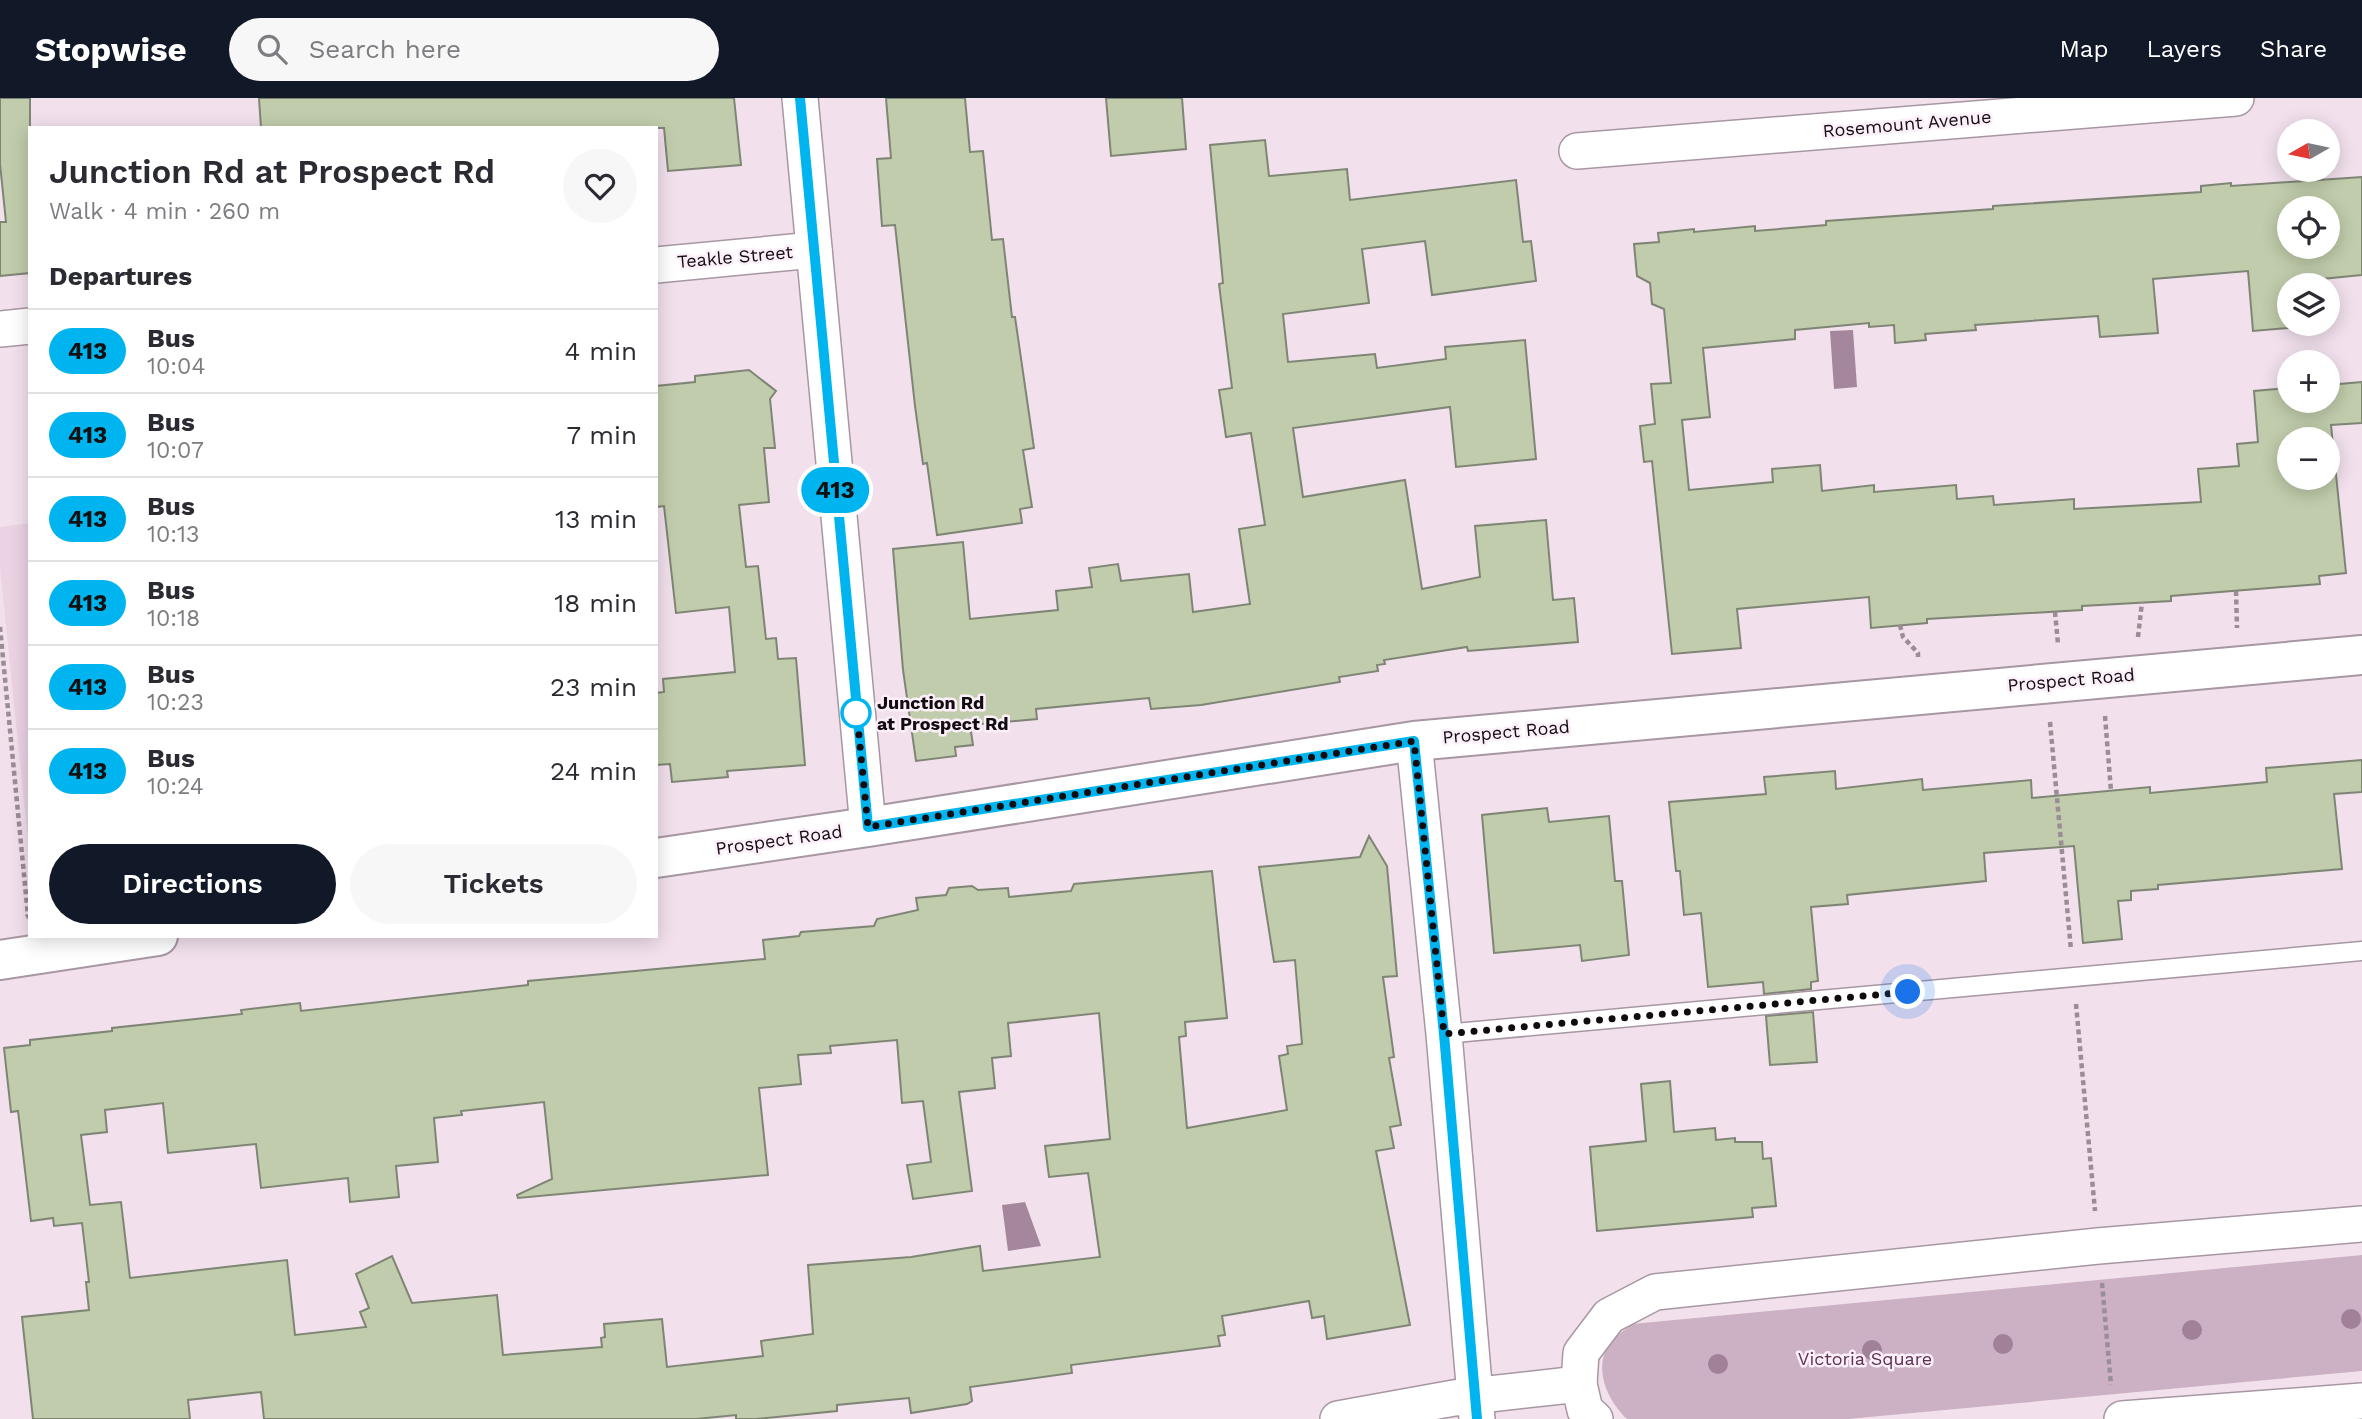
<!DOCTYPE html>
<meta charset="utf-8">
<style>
:root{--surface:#fff;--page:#f7f7f7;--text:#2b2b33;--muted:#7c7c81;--line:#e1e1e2;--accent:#111827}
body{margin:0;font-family:"Work Sans",sans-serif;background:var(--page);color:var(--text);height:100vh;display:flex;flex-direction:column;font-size:26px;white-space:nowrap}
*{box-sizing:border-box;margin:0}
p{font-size:23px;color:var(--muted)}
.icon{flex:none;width:38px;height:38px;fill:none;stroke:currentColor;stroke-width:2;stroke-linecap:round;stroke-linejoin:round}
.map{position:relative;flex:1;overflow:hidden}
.panel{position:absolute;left:28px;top:28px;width:630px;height:812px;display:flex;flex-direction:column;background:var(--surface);border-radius:0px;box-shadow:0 4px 18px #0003}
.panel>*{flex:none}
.badge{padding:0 14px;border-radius:23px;font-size:24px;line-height:46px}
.needle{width:46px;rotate:261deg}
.buttons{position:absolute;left:2277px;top:21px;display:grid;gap:14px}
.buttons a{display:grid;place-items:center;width:63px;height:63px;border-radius:50%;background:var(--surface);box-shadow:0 4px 18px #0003;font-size:35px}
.you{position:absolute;width:35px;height:35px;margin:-18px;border:5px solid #fff;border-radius:50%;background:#1a73e8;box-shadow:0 0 0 10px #1a73e833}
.map>.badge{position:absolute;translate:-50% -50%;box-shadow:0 0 0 4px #fff}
h2{padding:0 21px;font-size:26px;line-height:63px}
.round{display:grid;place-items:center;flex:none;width:74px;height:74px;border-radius:37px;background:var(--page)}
.overview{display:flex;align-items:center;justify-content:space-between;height:119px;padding:0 21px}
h1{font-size:33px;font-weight:600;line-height:52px}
.action{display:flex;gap:14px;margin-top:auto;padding:14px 21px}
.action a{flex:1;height:80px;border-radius:42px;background:var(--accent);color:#fff;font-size:28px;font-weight:600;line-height:80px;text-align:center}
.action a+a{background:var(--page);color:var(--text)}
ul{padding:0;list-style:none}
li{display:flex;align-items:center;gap:21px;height:84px;padding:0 21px;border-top:2px solid var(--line)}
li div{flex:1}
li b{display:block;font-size:26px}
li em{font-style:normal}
li .badge{min-width:77px;font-weight:700;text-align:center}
header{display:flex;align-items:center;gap:42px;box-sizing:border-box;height:98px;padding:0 35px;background:var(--accent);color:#fff}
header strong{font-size:33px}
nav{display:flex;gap:38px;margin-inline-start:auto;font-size:24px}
.search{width:490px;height:63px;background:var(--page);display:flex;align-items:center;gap:18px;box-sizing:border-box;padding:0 24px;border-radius:38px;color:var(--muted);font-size:26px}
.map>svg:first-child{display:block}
.built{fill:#ebd3e4}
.green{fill:#ccb1c4}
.water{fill:#a5879d}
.building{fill:#c0ccab;stroke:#7f8575;stroke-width:2;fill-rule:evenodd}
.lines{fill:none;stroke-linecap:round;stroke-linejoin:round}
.lane-casing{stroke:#a797a2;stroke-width:21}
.street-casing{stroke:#a797a2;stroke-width:38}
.secondary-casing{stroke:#a797a2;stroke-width:42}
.path{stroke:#9a8d96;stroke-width:4.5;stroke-dasharray:5 3.5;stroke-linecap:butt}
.lane{stroke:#fff;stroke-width:18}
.street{stroke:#fff;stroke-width:35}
.secondary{stroke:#fff;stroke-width:38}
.tree{fill:#a08198}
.line-casing{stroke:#fff;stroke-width:16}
.line{stroke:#00b5ef;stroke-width:10}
.walk{stroke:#110c10;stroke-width:7;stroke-dasharray:0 12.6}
.stop-dot{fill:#fff;stroke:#00b5ef;stroke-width:3.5}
.labels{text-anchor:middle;stroke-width:5;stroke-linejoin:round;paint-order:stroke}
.street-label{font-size:18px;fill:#110c10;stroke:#fdeff9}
.stop-label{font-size:18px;font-weight:bold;fill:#110c10;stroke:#fdeff9;text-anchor:start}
.park-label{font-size:18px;fill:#5c3252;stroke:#fdeff9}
</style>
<header>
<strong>Stopwise</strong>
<div class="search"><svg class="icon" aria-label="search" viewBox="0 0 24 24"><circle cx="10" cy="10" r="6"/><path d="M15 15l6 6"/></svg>Search here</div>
<nav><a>Map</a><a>Layers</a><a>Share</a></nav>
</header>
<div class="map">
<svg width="2362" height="1321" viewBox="0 0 2362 1321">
<rect width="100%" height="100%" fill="#f2e1ed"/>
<path class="built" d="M30,425V763L0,469V429Z"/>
<path class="green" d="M2362,1157V1273L1848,1321H1627C1608,1303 1592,1270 1610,1245C1615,1238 1625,1232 1632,1226Z"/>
<g class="water">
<path d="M1853,232L1857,289L1834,291L1830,233Z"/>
<path d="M1025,1104L1041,1148L1008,1153L1002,1107Z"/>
</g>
<g class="building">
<path d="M0,0H30V175L0,178V124H6L0,66Z"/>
<path d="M259,0H734L741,67L668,73L664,30H261Z"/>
<path d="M886,0H965L970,54L983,53L992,142L1003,141L1012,219H1015L1034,350L1023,352L1032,409L1020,411L1022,425L937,437L927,365L923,366L915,308L895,127L882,128L877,61L891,60Z"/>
<path d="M1106,0H1182L1186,51L1111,58Z"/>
<path d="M1265,42L1269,78L1347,71L1350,102L1516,82L1523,144L1531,143L1536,183L1432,197L1425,143L1362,151L1369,205L1283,216L1288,264L1375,256L1377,270L1446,261L1445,249L1525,242L1536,361L1456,369L1450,309L1293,330L1303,399L1405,382L1422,491L1480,479L1475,428L1546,422L1553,502L1574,500L1578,544L1468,553L1467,549L1384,562L1385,566L1377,567L1378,573L1339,579L1340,584L1201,607L1151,611L1149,600L1036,611L1037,621L970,627L973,647L955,649L956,658L916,663L903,572L893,451L963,444L970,521L1058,512L1056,493L1092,489L1089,470L1118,466L1121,483L1189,476L1193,514L1250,506L1239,431L1265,427L1251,335L1226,339L1222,311L1219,292L1232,290L1219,186L1223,185L1210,47Z"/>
<path d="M2362,79V177L2322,181V187H2289V226L2325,227L2253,233L2248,173L2153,181L2158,235L2100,239L2098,218L1975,227L1976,232L1925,236L1926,242L1895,245L1894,227L1869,229V225L1795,232V241L1703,250L1710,319L1682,322L1689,392L1773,384L1772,371L1820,367L1822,393L1874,387V394L1956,387L1957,401L1993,398L1994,407L2074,401V411L2201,404L2198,371L2239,368L2237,346L2258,344L2254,293L2289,290V303H2328V287L2362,284V325L2331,327L2346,475L2319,478L2320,486L2171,498V503L2082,508V512L1927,521V525L1871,530L1869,499L1737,511L1741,550L1672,556L1652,363L1644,364L1640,328L1655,326L1651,286L1671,285L1664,211L1652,206L1650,185L1637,178L1634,146L1659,144L1658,135L1694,131V134L1755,128V133L1826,127V123L1993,111V108L2201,94V88L2231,85V88ZM2289,110H2328V149H2289ZM2289,341H2328V380H2289Z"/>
<path d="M749,272L776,293L770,301L775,350H764L769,404L739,407L746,469L758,468L766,541L776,540L778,561L796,560L805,667L727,673L728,679L672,684L670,666L656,667V595L664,594L663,581L735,574L729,509L676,515L664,408L656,409V288L695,284V278Z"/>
<path d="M2362,662V694L2334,696L2342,771L2158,787V791L2131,793V802L2118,803L2122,841L2083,845L2074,748L1984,755L1986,783L1847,797L1848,806L1811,809L1818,883L1811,884V891L1764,896L1763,884L1708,889L1701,815L1684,817L1680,773H1676L1669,704L1766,696L1764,679L1835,673L1836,691L1922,681L1923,692L2031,682L2032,700L2150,689V695L2267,684L2266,670Z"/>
<path d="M1547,710L1549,724L1609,718L1615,783H1622L1629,857L1582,863L1580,847L1494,855L1482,717Z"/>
<path d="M1369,738L1387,768L1397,878L1383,879L1394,959L1389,960L1401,1027L1390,1029L1394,1050L1376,1053L1410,1227L1327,1241L1324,1218L1312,1220L1309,1203L1222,1218L1225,1237L1218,1238L1220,1248L1071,1267L1072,1275L970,1289L972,1303L967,1306L911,1315L909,1300L837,1307V1313L756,1321H736V1317L696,1321H264L261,1294L188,1302L190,1321H33L22,1219L89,1212L86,1184H89L82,1125L54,1128L53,1120L31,1123L18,1013L11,1014L4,950L30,947V942L112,933V930L242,916L241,912L300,905L301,913L528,887V883L765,861L763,842L799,838L801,834L874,828L877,821L918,812L916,800L946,797L949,790L972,788L978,792L1008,790L1009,799L1071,793L1074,786L1212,773L1227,920L1185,924L1186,938L1179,939L1187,1030L1287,1012L1279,958L1288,956L1287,948L1302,946L1295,862L1274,864L1259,769L1360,759ZM1099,915L1110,1041L1045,1048L1049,1079L1088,1075L1100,1159L983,1173L980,1148L911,1159L808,1167L813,1236L761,1243L763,1258L667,1269L662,1221L604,1226L605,1239L601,1240L602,1249L503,1257L497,1197L412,1205L392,1158L356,1176L369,1210L360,1214L366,1229L295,1237L287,1162L130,1180L121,1104L90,1107L81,1037L107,1034L105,1012L163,1005L168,1055L256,1046L261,1090L348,1080L350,1104L399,1099L396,1068L438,1064L434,1020L462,1017L461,1013L544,1004L552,1081L517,1097L518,1100L768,1077L759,990L801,986L798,957L831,955L830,948L897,942L902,1005L923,1003L931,1064L907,1067L913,1101L972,1093L959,994L995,990L992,960L1011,958L1008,925Z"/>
<path d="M1813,914L1817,964L1770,967L1766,918Z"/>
<path d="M1670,983L1674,1034L1715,1030L1716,1042L1735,1040V1044H1762L1763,1061L1771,1060L1776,1108L1752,1110L1753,1119L1597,1133L1590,1049L1646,1043L1641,986Z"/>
</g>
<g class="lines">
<g class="lane-casing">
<path id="lane" d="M1444,936L2362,853"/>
</g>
<g class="street-casing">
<g id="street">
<path d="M800,0L868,729"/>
<path d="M1577,53L2236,0"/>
<path d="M656,167L814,152"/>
<path d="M0,231L30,228"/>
<path d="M1414,643L1444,936L1477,1321"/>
<path d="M1338,1321L1454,1300L1579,1286"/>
<path d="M1595,1321L1585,1312L1579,1286L1581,1255L1609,1218L1655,1194L2098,1148L2362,1126"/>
<path d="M2122,1321L2362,1303"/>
</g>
</g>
<g class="secondary-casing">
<g id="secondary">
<path d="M656,760L868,729L1414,643L2362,557"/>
<path d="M0,862L158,838"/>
</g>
</g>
<g class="path">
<path d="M2236,493L2237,530"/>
<path d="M2055,514L2058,546"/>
<path d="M1900,527L1903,539L1918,555V559"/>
<path d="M0,529L28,818L26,819"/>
<path d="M2138,539L2142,504"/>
<path d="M2105,618L2111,693"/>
<path d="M2050,624L2071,852"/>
<path d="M2076,906L2095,1113"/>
<path d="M2102,1185L2111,1287"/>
</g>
<use href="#lane" class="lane"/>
<use href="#street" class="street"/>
<use href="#secondary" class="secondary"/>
</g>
<g class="tree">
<circle cx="2351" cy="1221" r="10"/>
<circle cx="2192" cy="1232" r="10"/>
<circle cx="2003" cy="1246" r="10"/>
<circle cx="1872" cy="1252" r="10"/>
<circle cx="1718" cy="1266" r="10"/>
</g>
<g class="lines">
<g class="line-casing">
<path id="line" d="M800,0L868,729L1414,643L1444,936L1477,1321"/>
</g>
<use href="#line" class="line"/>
<path class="walk" d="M856,615V607L868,729L1414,643L1444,936L1908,894"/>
</g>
<circle class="stop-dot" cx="856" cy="615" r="14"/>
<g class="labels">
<g class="street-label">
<text transform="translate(1907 26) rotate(-5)" y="6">Rosemount Avenue</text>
<text transform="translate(735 159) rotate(-5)" y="6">Teakle Street</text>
<text transform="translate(2071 582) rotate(-5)" y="6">Prospect Road</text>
<text transform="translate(1506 634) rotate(-5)" y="6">Prospect Road</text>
<text transform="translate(779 742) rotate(-8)" y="6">Prospect Road</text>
</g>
<g class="stop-label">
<text x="877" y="611">Junction Rd<tspan x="877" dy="21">at Prospect Rd</tspan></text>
</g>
<g class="park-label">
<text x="1865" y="1267">Victoria Square</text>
</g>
</g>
</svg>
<div class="buttons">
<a><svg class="needle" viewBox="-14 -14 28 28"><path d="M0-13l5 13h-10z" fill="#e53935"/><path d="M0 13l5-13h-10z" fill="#7c7c81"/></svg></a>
<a><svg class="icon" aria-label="locate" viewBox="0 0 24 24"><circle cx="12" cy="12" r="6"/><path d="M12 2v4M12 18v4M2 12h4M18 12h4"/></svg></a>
<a><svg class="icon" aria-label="layers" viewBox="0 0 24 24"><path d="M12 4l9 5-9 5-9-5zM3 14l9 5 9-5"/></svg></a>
<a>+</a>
<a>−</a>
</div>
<div class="you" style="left:1908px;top:894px"></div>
<b class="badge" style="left:835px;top:392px;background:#00b5ef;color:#111">413</b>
<section class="panel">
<div class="overview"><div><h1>Junction Rd at Prospect Rd</h1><p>Walk · 4 min · 260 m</p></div><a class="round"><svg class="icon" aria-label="heart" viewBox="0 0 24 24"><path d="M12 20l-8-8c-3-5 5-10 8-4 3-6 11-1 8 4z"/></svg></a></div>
<h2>Departures</h2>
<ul>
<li><span class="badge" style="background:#00b5ef;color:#111">413</span><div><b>Bus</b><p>10:04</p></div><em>4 min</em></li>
<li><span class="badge" style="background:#00b5ef;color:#111">413</span><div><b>Bus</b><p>10:07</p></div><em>7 min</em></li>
<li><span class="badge" style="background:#00b5ef;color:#111">413</span><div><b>Bus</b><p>10:13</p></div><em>13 min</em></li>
<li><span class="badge" style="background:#00b5ef;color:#111">413</span><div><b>Bus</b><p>10:18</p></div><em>18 min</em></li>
<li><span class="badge" style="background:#00b5ef;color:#111">413</span><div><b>Bus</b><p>10:23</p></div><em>23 min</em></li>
<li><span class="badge" style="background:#00b5ef;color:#111">413</span><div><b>Bus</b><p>10:24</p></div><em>24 min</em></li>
</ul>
<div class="action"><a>Directions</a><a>Tickets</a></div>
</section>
</div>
